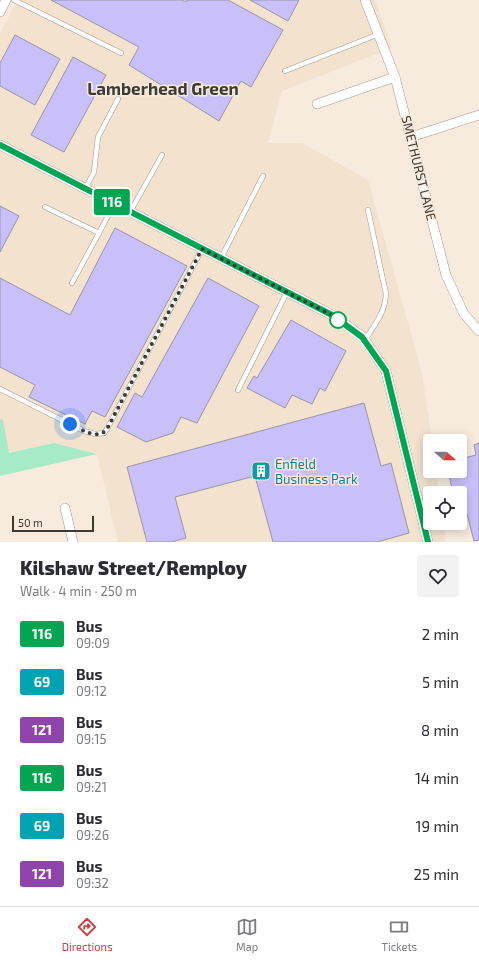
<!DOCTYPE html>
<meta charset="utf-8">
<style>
:root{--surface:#fff;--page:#f2f2f3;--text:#2b2b33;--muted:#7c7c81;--line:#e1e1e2;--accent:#cf3f41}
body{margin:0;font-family:"Exo 2",sans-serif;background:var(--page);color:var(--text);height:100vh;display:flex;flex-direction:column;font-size:15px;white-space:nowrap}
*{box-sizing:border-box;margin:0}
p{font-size:13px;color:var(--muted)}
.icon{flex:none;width:22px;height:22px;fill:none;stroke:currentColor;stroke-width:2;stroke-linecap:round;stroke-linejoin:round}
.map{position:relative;height:542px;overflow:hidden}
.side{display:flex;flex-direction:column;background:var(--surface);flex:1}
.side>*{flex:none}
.badge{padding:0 8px;border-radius:3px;font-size:14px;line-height:26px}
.needle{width:26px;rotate:111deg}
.tools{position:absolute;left:423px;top:434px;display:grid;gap:8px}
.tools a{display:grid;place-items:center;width:44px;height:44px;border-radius:4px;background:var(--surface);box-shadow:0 2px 10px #0003;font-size:20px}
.scale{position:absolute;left:12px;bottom:10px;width:82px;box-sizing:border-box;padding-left:4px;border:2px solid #3d3933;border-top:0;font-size:11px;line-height:14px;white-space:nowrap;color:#3d3933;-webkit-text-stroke:3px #f7ebde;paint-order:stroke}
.you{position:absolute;width:20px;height:20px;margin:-10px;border:3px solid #fff;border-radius:50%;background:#1a73e8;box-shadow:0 0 0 6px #1a73e833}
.map>.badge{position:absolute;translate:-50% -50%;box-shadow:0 0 0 2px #fff}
.round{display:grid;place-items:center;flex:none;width:42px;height:42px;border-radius:4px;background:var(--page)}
.head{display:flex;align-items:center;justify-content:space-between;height:68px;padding:0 20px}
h1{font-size:19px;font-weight:800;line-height:30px}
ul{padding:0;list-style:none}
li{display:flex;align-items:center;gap:12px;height:48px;padding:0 20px}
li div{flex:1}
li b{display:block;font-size:15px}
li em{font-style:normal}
li .badge{min-width:44px;font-weight:700;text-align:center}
.menu{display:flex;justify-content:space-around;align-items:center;height:56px;border-top:1px solid var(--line);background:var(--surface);font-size:11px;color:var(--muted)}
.menu a{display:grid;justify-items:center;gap:2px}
.menu .active{color:var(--accent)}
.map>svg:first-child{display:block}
.built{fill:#f2e2ce}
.green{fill:#a6eac7}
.building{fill:#c9c0fa;stroke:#9896a5}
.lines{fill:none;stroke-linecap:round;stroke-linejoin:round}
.service-casing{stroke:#a69b8f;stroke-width:5.5}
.minor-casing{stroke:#a69b8f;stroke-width:10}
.service{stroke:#fff;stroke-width:4.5}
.minor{stroke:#fff;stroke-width:9}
.line-casing{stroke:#fff;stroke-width:9}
.line{stroke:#00a651;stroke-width:6}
.walk{stroke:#3d3933;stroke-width:4;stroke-dasharray:0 7.2}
.stop-dot{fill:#fff;stroke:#00a651;stroke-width:2}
.labels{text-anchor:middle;stroke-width:3;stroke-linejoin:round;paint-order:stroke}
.street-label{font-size:13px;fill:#3d3933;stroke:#f7ebde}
.culture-label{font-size:13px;fill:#0d838f;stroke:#f7ebde;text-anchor:start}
.district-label{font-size:17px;font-weight:bold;fill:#3d3933;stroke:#f7ebde}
</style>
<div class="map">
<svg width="479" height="542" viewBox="0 0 479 542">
<rect width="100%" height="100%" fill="#f7ebde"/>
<path class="built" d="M18,0H375L392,48L282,91L268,143H302L368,180L422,373L432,441H430V471H436L439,493H430V523H443L446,542H118L97,454L54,443L8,453L3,420L0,419V33Z"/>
<path class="green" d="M0,419L3,420L9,453L54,443L97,454L0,476Z"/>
<g class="building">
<path d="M51,0H183L186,2L187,0H228L283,30L251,87L241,81L219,121L129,65L139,47Z"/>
<path d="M250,0H299L288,21Z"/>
<path d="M15,35L60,59L35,105L0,86V63Z"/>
<path d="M73,57L106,75L64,152L31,135Z"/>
<path d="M0,206L19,216L0,252Z"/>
<path d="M115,228L187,266L105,417L92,411L85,424L29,397L35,385L0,367V278L70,315Z"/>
<path d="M208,278L259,306L197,423L181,417L173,433L146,442L117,427L135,393L142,397Z"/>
<path d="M291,320L346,351L325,391L320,388L312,404L292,395L285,408L247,388L254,376L257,378Z"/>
<path d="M364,403L381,466L391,463L409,533L377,542H273L255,476L175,497L186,538L171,542H147L127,467Z"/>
<path d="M479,443V540L474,541L464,503L460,504V493H453L448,471H460V459L476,455L474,445Z"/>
</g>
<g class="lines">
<g class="service-casing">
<g id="service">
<path d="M14,0L121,53"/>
<path d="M285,71L379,34"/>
<path d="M85,189L94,172L98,137L118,99"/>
<path d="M45,207L99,233L114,204"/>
<path d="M130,212L162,155"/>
<path d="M221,258L263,176"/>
<path d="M72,283L99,233"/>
<path d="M365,340C375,324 385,313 386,294L368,210"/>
<path d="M0,389L84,431L95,434L104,433L107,429L202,249"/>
<path d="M238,390L287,292"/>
</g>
</g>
<g class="minor-casing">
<g id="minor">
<path d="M365,0L395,77L446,275L464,314L479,331"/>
<path d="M0,12L6,0"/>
<path d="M317,104L395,77"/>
<path d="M411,137L479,115"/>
<path d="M0,145L332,315L363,337L386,371L428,542"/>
<path d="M65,508L73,542"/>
</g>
</g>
<use href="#service" class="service"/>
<use href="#minor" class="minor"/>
</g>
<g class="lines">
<g class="line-casing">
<path id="line" d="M0,145L332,315L362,337L386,371L428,542"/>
</g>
<use href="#line" class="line"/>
<path class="walk" d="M70,424C81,429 98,441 107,429L202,249L332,315L342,322L338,320"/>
</g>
<defs>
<g id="building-square" transform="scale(1)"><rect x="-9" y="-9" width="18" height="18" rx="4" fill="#0f9aa8" stroke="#f7ebde"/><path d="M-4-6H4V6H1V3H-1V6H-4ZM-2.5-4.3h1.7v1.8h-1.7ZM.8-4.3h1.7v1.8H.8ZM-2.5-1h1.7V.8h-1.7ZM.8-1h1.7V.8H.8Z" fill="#fff"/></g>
</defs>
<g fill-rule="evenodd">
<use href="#building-square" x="261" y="471"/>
</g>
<circle class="stop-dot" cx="338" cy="320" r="8"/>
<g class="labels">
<g class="street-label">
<text transform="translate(419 168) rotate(76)" y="5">SMETHURST LANE</text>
</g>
<g class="culture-label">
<text x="275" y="469">Enfield<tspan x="275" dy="15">Business Park</tspan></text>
</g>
<g class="district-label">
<text x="163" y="95">Lamberhead Green</text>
</g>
</g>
</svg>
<div class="tools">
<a><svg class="needle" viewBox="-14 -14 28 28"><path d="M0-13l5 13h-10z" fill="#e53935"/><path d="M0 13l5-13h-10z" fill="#7c7c81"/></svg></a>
<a><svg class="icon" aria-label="locate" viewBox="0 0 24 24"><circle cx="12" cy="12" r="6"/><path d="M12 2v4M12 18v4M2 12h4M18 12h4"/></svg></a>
</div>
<div class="scale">50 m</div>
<div class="you" style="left:70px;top:424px"></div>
<b class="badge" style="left:112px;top:202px;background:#00a651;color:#fff">116</b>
</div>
<section class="side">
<div class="head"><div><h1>Kilshaw Street/Remploy</h1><p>Walk · 4 min · 250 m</p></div><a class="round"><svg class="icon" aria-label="heart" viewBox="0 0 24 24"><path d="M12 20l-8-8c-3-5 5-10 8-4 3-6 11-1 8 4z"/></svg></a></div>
<ul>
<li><span class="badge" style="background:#00a651;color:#fff">116</span><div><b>Bus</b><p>09:09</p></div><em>2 min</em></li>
<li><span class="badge" style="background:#00a3b4;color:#fff">69</span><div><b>Bus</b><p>09:12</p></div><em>5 min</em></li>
<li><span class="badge" style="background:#8e44ad;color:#fff">121</span><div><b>Bus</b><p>09:15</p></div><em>8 min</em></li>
<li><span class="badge" style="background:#00a651;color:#fff">116</span><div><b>Bus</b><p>09:21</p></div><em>14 min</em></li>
<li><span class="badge" style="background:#00a3b4;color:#fff">69</span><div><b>Bus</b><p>09:26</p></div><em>19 min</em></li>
<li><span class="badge" style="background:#8e44ad;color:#fff">121</span><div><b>Bus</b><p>09:32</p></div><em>25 min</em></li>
</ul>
</section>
<nav class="menu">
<a class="active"><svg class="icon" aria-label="directions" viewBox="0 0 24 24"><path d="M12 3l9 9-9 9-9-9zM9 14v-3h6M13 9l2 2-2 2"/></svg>Directions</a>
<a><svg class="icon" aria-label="map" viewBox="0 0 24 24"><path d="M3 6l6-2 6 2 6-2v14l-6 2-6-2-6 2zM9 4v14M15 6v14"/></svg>Map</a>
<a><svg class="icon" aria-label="tickets" viewBox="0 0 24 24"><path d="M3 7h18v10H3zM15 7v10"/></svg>Tickets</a>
</nav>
